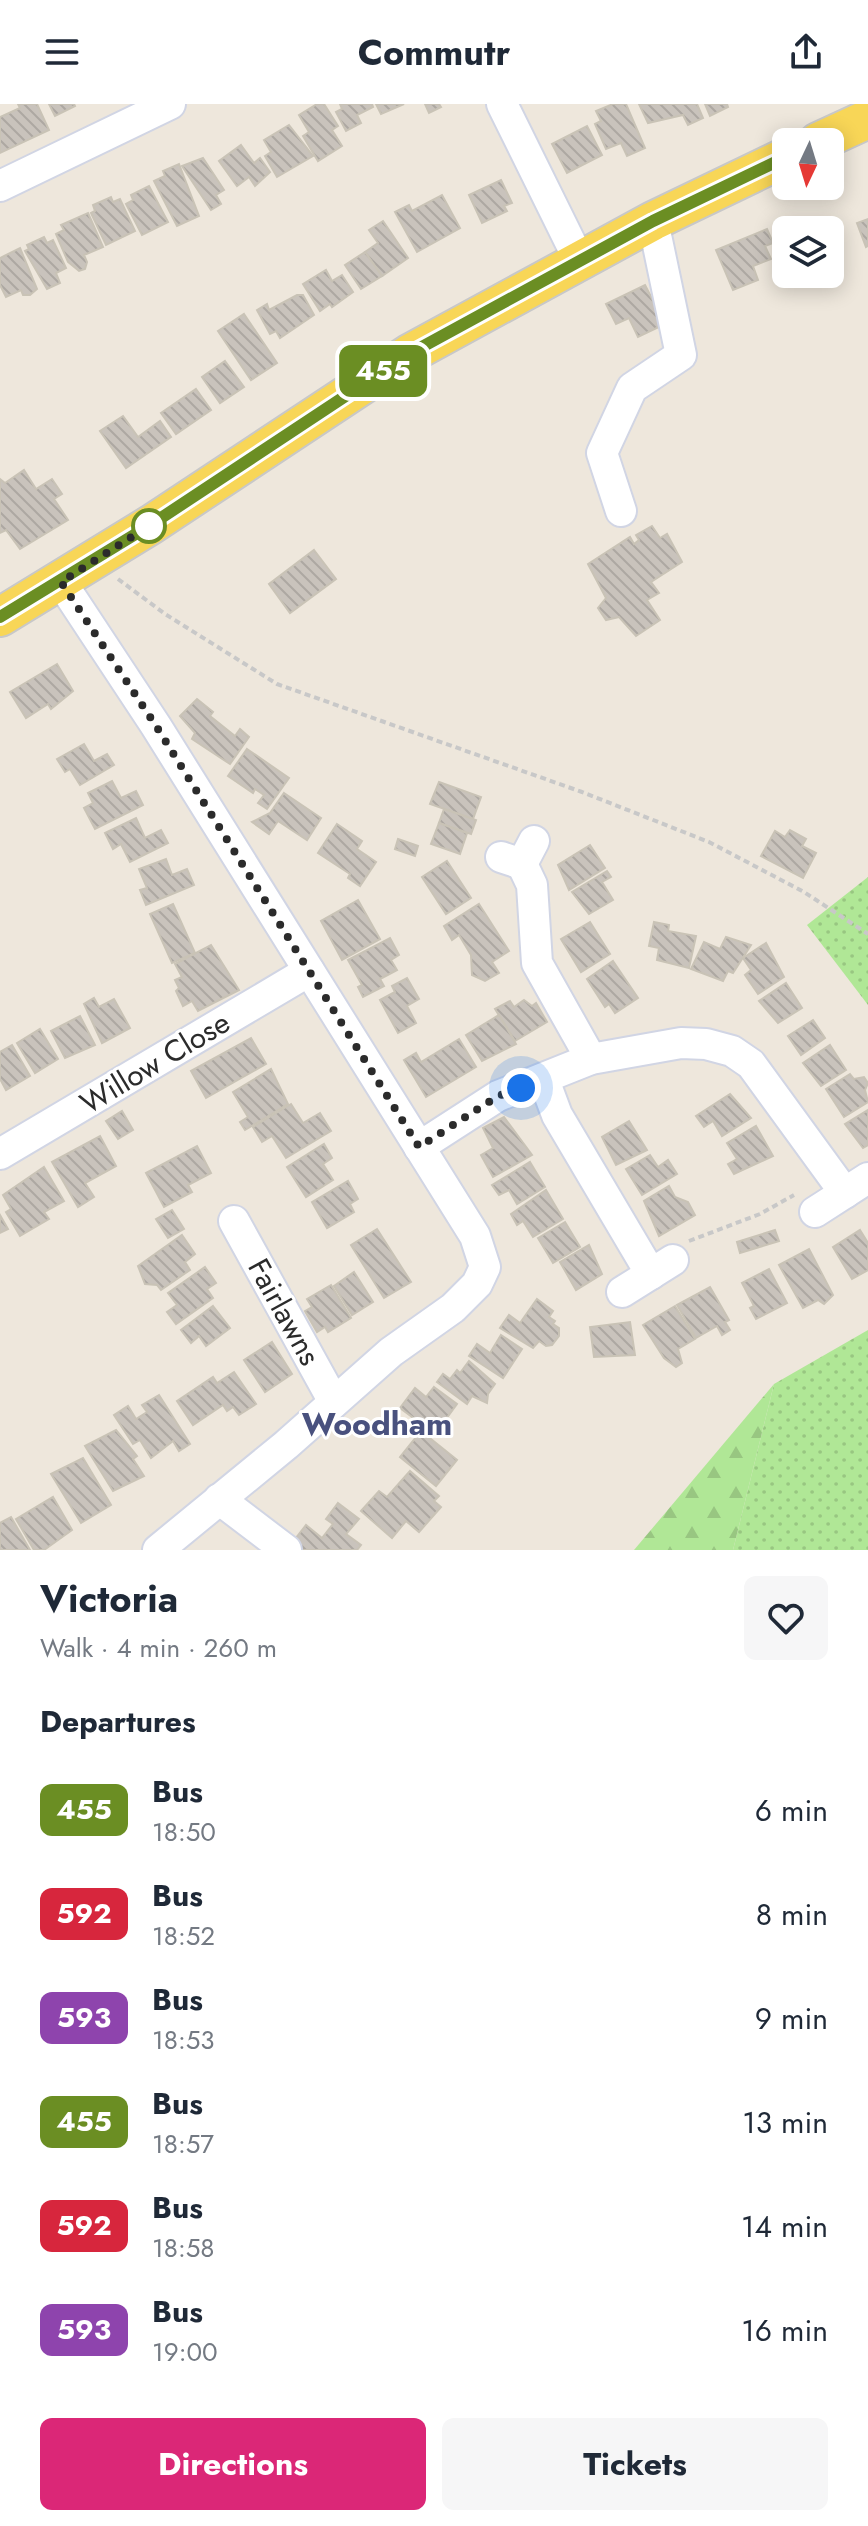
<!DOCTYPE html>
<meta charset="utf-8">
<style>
:root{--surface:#fff;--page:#f6f6f7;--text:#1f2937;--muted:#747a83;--accent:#db2777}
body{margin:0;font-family:Jost,sans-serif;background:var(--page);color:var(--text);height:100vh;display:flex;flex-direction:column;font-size:30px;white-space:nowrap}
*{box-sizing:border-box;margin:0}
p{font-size:26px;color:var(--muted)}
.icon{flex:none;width:44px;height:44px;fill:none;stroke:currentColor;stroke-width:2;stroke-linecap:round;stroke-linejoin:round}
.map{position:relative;height:1446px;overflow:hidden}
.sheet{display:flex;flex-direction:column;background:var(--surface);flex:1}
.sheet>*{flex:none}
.badge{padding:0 16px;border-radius:12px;font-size:28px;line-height:52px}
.needle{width:52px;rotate:184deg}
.controls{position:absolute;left:772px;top:24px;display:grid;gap:16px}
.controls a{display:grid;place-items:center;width:72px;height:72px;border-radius:12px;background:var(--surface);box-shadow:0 4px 20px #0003;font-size:40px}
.you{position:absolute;width:40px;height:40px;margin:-20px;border:6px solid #fff;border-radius:50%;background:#1a73e8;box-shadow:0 0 0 12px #1a73e833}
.map>.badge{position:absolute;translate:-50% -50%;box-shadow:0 0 0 4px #fff}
h2{padding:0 40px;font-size:30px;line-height:72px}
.round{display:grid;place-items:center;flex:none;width:84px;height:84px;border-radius:12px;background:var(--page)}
.summary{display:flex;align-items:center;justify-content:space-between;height:136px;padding:0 40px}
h1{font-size:38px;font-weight:700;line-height:60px}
.action{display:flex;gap:16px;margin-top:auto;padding:16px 40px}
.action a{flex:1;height:92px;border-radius:12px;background:var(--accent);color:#fff;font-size:32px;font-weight:700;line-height:92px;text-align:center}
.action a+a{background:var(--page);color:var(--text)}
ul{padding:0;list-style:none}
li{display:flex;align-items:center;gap:24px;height:104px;padding:0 40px}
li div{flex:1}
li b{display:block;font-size:30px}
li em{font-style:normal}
li .badge{min-width:88px;font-weight:700;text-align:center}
header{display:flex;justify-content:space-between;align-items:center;height:104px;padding:0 40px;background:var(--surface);font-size:36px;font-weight:700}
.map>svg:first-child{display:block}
.grass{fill:url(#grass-dots)}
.forest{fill:url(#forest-firs)}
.building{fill:url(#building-back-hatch);stroke:#c9c3b6;stroke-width:2}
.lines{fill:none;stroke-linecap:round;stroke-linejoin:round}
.minor-casing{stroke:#d1d5e4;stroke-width:34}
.major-casing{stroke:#c8c8c8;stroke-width:42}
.path{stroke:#c8c8c8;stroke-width:4;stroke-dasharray:6 4;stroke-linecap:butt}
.minor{stroke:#fff;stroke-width:30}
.major{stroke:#f8d657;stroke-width:38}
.line-casing{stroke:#fff;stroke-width:18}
.line{stroke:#6b8e23;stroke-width:12}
.walk{stroke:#2b2b2b;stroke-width:8;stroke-dasharray:0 14.4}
.stop-dot{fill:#fff;stroke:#6b8e23;stroke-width:4}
.labels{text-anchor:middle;stroke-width:6;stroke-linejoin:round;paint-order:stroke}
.street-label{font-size:30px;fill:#2b2b2b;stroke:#fff}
.neighbourhood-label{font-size:32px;font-weight:bold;fill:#49517e;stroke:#fff}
</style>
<header><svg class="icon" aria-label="menu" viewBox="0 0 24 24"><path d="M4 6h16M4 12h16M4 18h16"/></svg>Commutr<svg class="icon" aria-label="share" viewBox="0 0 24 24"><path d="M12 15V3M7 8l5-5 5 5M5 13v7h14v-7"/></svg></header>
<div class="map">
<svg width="868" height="1446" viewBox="0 0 868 1446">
<defs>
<pattern id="grass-dots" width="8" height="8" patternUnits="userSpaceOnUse" patternTransform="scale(2)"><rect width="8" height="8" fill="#b0e796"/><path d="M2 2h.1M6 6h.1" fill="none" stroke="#98c681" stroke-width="1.8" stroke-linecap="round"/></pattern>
<pattern id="forest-firs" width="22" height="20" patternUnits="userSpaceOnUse" patternTransform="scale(2)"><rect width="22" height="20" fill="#b0e796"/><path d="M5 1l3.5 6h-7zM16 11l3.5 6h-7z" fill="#98c681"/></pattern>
<pattern id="building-back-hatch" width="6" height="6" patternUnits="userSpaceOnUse" patternTransform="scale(2)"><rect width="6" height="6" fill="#c9c3bc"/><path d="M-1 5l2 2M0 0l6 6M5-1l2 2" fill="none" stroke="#ada8a2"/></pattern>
</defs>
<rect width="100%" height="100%" fill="#eee7dc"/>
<g class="grass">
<path d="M868,773V901L807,821Z"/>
<path d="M868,1226V1446H733L774,1280Z"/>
</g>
<path class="forest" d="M774,1280L733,1446H634Z"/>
<g class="building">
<path d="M18,0H37L49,26L0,49V13L20,4Z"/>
<path d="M49,0H74L75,2L55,12Z"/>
<path d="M317,0H324L338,22L332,26L342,42L318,57L303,32L309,28L299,11Z"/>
<path d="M340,0H372L373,3L357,11L361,19L346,27L336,8L342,5Z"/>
<path d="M376,0H404L381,10Z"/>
<path d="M425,0H439L441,3L429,9Z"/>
<path d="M613,0H626L645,44L627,52L621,39L606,45L595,20L601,17L596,7Z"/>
<path d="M639,0H697L703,14L688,21L683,11L648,19Z"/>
<path d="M705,0H727L728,3L710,12Z"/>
<path d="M289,21L313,52L277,73L265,52L271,48L264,36Z"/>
<path d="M587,22L602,51L567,69L552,40Z"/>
<path d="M241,41L254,59L260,54L270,68L255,82L249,73L237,82L219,57Z"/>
<path d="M203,54L224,86L216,91L221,100L211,106L182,62Z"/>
<path d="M179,60L199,112L177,122L154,77L165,72L163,67Z"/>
<path d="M501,76L512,99L504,102L507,107L482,119L469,91Z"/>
<path d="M149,82L168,118L142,131L126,100L133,96L131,91Z"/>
<path d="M442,91L460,124L417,148L395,108L409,101L412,107Z"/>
<path d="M111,93L113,98L120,95L135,127L106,141L91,109L95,107L93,101Z"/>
<path d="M88,109L103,143L84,151L87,158L85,165L79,167L68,158L56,130L64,126L61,121Z"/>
<path d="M868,115V142L866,143L857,119Z"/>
<path d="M383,117L408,154L382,172L365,148L378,139L369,126Z"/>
<path d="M767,125L773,139L765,142L771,155L753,162L758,176L733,186L716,146Z"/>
<path d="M44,133L47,139L53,136L66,164L56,169L60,179L47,185L25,147L29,145L27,141Z"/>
<path d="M20,144L37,185L30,191H23L21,186L6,193L0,181V154Z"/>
<path d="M365,148L382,172L361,185L345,161Z"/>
<path d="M326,166L332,177L342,171L353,188L332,203L330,200L320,207L303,180Z"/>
<path d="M645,181L665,220L638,233L629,214L616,220L606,200Z"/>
<path d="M297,191H303L314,211L280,234L276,227L270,230L257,206L267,200L269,206Z"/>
<path d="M244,210L277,259L251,276L218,227Z"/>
<path d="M225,257L244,283L220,299L202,273Z"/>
<path d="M196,285L211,306L176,330L161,309Z"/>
<path d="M123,312L138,333L160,317L171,333L126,364L100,327Z"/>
<path d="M24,366L36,385L52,375L62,390L54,395L68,416L20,445L6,426L0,429V375L5,379Z"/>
<path d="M652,422L660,434L667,430L682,458L651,478L659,489L647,496L660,516L636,532L619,513L606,516L598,504L606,494L588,460L630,433L634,440L639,436L636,431Z"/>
<path d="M314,446L336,475L290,509L269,480Z"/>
<path d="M57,560L73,587L51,605L48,600L26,614L10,588Z"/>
<path d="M197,595L213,608L210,612L235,632L240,625L249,633L230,660L192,635L195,629L180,612Z"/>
<path d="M84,640L94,657L107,650L114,661L80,681L70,665L65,668L57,655Z"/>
<path d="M247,645L289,674L267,705L258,699L264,691L255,685L253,689L228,672Z"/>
<path d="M112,677L121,694L136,687L143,701L95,725L84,704L93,699L88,689Z"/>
<path d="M439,678L481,693L473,715L430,700Z"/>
<path d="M284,689L321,714L307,736L278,717L269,730L252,718L270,709Z"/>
<path d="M444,705L476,716L471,730L439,719Z"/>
<path d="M136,714L145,734L161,726L168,739L130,758L121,740L113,745L105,729Z"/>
<path d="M439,719L467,729L460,750L431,740Z"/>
<path d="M337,720L362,737L357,745L376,758L360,782L348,774L350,770L318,749Z"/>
<path d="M790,726L806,735L802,742L816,749L803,774L761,752L775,727L785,733Z"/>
<path d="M398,735L418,742L415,752L395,745Z"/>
<path d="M590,741L605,764L569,786L558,761Z"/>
<path d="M166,755L172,771L187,765L194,781L146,801L140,786L147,784L139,765Z"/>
<path d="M447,757L471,794L446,810L422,773Z"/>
<path d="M607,767L611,773L602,778L613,796L589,810L572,788Z"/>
<path d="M358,796L380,835L342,856L321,817Z"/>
<path d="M173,800L195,849L172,859L150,810Z"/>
<path d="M479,800L509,847L492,858L499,869L485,877L472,871L471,851L459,831L452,836L444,822Z"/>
<path d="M590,818L610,850L581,868L561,835Z"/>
<path d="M654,818L669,821L668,827L696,832L689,864L657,856L659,844L649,842Z"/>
<path d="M726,833L751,841L733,869L728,867L723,877L691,865L704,838L720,845Z"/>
<path d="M390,834L399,851L391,856L397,866L380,875L384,882L363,893L358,883L362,881L348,856Z"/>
<path d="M766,839L784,873L758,890L745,871L751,866L743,854Z"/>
<path d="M211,841L239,886L198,907L192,897L183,902L176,887L179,884L175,876L182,873L175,860Z"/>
<path d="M613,857L638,894L615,909L609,900L605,903L587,875Z"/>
<path d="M407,874L419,895L407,902L416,919L398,929L380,896L395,888L392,882Z"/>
<path d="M786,879L802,904L778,919L759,897Z"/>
<path d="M94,894L99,903L114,895L130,924L102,939L84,900Z"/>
<path d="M524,896L532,902L536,899L547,918L515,937L495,905L510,897L514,903Z"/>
<path d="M499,911L516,940L482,957L466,931Z"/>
<path d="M80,912L95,941L65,954L51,927Z"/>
<path d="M813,916L825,934L801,951L788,932Z"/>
<path d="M40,925L58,955L35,969L17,939Z"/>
<path d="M251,934L266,960L206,994L191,967Z"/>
<path d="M459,935L476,963L426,993L404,956L416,949L421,958Z"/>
<path d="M12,941L30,972L6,986L0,975V948Z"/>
<path d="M830,941L846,966L821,982L803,959Z"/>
<path d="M271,965L288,1000L245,1026L240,1018L248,1013L233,988Z"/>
<path d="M850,970L854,975L864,973L868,979L865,986L868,998L844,1013L826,985Z"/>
<path d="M730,990L751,1014L722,1032L713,1017L704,1023L696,1012Z"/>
<path d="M291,1000L303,1019L320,1009L331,1027L286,1054L272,1032L262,1038L253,1023Z"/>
<path d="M868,1006V1041L863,1044L845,1020Z"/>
<path d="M122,1007L133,1026L118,1035L106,1017Z"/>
<path d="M504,1013L532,1051L493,1073L481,1051L493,1044L483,1024Z"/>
<path d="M629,1017L647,1046L616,1061L602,1033Z"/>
<path d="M756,1022L773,1052L734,1070L728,1060L737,1055L727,1039Z"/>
<path d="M100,1032L116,1062L85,1079L94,1093L78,1103L52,1058Z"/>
<path d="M324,1040L332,1054L323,1060L333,1076L306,1093L287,1063Z"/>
<path d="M197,1042L211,1069L188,1081L192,1088L164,1103L146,1069Z"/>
<path d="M650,1051L658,1063L668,1056L677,1070L642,1091L626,1065Z"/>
<path d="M530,1058L545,1083L517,1100L509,1086L499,1091L492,1081Z"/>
<path d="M44,1063L64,1097L44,1108L49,1115L20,1132L6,1108L11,1105L3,1091Z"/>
<path d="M348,1077L358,1095L350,1100L354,1108L327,1124L312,1098Z"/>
<path d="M669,1082L675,1093L688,1098L695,1111L659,1132L644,1097Z"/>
<path d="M546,1086L563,1115L533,1133L523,1117L517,1121L511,1110Z"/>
<path d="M172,1106L184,1125L168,1134L156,1115Z"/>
<path d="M0,1111L8,1125L0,1129Z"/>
<path d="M565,1118L580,1143L553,1159L538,1134Z"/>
<path d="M377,1125L411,1178L384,1194L351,1141Z"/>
<path d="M775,1126L779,1137L740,1149L737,1138Z"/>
<path d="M860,1126L868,1139V1166L852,1175L833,1143Z"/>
<path d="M182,1131L195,1150L185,1158L190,1166L161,1186L157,1181L145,1180L138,1162Z"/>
<path d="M589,1141L602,1170L576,1186L560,1158Z"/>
<path d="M809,1145L833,1191L824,1200L818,1196L803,1204L779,1161Z"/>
<path d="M205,1163L216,1179L207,1185L213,1194L176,1220L167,1208L177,1201L168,1189Z"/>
<path d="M769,1165L787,1199L756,1215L750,1204L754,1202L742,1179Z"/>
<path d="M354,1168L373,1198L352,1211L334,1182Z"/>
<path d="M331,1181L351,1214L328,1228L325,1223L317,1228L305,1207L312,1203L307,1195Z"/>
<path d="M710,1183L729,1216L725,1218L730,1226L722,1231L717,1222L696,1234L677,1201Z"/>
<path d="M537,1195L553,1207L549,1213L555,1217L553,1220L559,1224V1232L552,1241L546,1242L539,1237L533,1244L500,1224L509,1211L520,1219Z"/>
<path d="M213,1202L230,1224L206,1242L199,1232L191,1239L181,1226Z"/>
<path d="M675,1202L695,1235L678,1245L682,1259L676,1263L664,1254L643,1221Z"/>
<path d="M630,1218L635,1251L594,1253L590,1223Z"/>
<path d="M501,1231L522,1245L503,1274L469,1252L477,1240L490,1249Z"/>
<path d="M272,1238L292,1270L265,1288L244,1256Z"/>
<path d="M469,1257L495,1280L488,1290L487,1299L472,1292L467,1300L437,1278L443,1270L450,1275L457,1266L460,1269Z"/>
<path d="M234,1268L256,1300L239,1311L233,1303L227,1307L223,1301L193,1321L177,1297L213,1273L217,1279Z"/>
<path d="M434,1283L457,1300L435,1330L400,1304L415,1284L426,1293Z"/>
<path d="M159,1291L190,1340L179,1347L173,1337L151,1354L140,1336L133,1340L114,1311L128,1302L136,1315L147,1308L142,1301Z"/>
<path d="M116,1326L137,1352L133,1355L144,1372L113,1387L85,1342Z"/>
<path d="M421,1327L457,1356L436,1382L400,1353Z"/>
<path d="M83,1354L111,1401L81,1419L51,1370Z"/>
<path d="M410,1367L439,1392L434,1397L441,1403L419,1428L406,1417L392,1434L361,1407L379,1387L387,1393Z"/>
<path d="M53,1393L72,1426L44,1446H34L16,1415Z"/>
<path d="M338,1399L359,1415L346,1430L361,1441L357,1446H301L292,1439L306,1421L322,1434L333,1420L326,1415Z"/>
<path d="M11,1413L30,1446H0V1419Z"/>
</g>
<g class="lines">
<g class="minor-casing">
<g id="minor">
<path d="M502,0L580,158"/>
<path d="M0,82L170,0"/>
<path d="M621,407L602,349L632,284L681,251L653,117"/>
<path d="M61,478L156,622L475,1132L485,1163L477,1180L453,1204L391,1248L286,1341L158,1446"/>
<path d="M501,753L522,760L534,737"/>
<path d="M522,760L532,781L537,859L591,955"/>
<path d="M544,976L557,1011L651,1170"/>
<path d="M419,1043L498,992L591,955L681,939L706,940L732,947L751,960L845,1089"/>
<path d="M0,1050L309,867"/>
<path d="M815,1108L868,1074"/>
<path d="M234,1117L334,1298"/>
<path d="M622,1188L673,1156"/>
<path d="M219,1395L286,1446"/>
</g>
</g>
<g class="major-casing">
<g id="major">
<path d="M818,38L868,15"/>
<path d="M0,513L152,420L409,250L653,117L786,53"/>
</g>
</g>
<g class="path">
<path d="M118,475L165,510L277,580L582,688L709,738L804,788L868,830"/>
<path d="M689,1137L760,1110L794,1091"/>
</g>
<use href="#minor" class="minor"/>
<use href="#major" class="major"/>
</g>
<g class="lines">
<g class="line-casing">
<path id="line" d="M0,513L152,420L409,250L653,117L786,53"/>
</g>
<use href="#line" class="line"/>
<path class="walk" d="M149,422L152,420L61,478L156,622L419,1043L498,992L521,984"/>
</g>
<circle class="stop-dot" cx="149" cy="422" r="16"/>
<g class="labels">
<g class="street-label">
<text transform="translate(155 959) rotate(-31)" y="10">Willow Close</text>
<text transform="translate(284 1208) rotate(61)" y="10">Fairlawns</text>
</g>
<g class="neighbourhood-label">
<text x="377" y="1331">Woodham</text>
</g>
</g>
</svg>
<div class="controls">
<a><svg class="needle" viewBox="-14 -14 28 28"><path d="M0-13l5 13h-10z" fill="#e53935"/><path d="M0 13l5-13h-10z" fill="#747a83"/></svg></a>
<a><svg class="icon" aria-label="layers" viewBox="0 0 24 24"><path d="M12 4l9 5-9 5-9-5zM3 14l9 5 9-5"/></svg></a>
</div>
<div class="you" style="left:521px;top:984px"></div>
<b class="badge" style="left:383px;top:267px;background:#6b8e23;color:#fff">455</b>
</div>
<section class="sheet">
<div class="summary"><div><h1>Victoria</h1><p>Walk · 4 min · 260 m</p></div><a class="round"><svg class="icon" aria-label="heart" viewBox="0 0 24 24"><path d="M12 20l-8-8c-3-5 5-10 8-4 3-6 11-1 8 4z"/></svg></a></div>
<h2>Departures</h2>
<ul>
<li><span class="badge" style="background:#6b8e23;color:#fff">455</span><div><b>Bus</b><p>18:50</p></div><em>6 min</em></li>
<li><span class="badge" style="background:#d7263d;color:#fff">592</span><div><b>Bus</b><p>18:52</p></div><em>8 min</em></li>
<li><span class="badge" style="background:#8e44ad;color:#fff">593</span><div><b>Bus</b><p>18:53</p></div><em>9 min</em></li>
<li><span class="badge" style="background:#6b8e23;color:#fff">455</span><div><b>Bus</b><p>18:57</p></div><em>13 min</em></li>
<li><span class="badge" style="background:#d7263d;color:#fff">592</span><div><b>Bus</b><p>18:58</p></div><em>14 min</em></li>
<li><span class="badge" style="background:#8e44ad;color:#fff">593</span><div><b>Bus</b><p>19:00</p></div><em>16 min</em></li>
</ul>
<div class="action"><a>Directions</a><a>Tickets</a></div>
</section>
